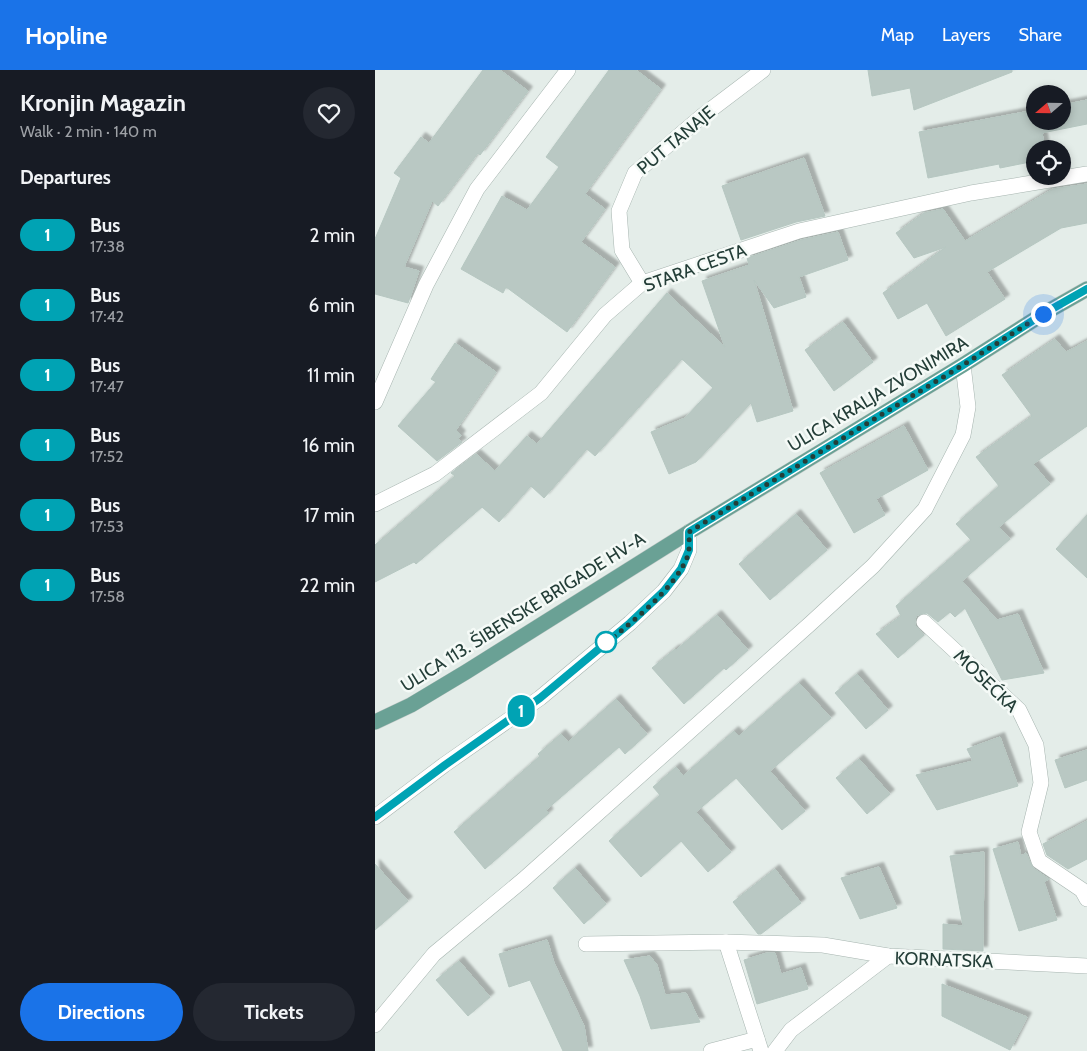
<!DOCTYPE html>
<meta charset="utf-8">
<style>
:root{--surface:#171b24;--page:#242831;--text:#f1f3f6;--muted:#9ea1a6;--accent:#1a73e8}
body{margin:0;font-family:Cabin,sans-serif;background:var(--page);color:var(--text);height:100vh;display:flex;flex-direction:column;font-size:19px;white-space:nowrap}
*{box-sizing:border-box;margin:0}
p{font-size:16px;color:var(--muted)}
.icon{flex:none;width:28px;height:28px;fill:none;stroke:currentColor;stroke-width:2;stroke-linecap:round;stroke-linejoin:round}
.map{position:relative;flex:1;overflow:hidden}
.drawer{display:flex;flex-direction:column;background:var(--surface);width:375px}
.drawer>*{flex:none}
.badge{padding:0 10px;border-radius:16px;font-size:18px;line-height:32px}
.needle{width:32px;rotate:250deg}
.fabs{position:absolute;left:651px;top:15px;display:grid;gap:10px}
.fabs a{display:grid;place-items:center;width:45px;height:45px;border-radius:50%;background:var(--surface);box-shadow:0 2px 8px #0003;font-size:25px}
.you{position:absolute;width:25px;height:25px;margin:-12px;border:4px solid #fff;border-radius:50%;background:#1a73e8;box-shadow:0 0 0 8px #1a73e833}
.map>.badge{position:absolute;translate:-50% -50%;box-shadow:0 0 0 2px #fff}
h2{padding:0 20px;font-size:19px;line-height:45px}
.round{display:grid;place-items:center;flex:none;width:52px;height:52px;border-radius:26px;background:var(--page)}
.headline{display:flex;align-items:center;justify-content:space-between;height:85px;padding:0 20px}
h1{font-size:24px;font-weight:800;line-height:38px}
.primary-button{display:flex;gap:10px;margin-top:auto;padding:10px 20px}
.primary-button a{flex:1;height:58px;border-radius:30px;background:var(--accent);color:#fff;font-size:20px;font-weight:800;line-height:58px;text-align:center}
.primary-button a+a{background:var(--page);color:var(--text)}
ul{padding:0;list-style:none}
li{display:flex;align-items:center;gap:15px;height:70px;padding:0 20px}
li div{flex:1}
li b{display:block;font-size:19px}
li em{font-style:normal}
li .badge{min-width:55px;font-weight:700;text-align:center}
header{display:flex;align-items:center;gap:30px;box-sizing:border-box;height:70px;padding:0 25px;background:var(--accent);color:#fff}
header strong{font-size:24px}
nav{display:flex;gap:28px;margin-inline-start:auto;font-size:18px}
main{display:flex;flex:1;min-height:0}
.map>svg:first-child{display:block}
.building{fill:#b9c8c3;stroke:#b6c7c1;filter:url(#shadow)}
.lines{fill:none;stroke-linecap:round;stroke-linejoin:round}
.minor-casing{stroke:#a7b5b0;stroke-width:16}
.major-casing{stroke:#c2c9c7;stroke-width:16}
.minor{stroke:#fff;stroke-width:15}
.major{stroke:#6aa195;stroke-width:15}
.line-casing{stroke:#fff;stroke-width:11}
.line{stroke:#00a3b4;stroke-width:8}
.walk{stroke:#243e38;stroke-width:5;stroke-dasharray:0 9}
.stop-dot{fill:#fff;stroke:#00a3b4;stroke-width:2.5}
.labels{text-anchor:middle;stroke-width:5;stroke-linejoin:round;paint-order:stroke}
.street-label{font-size:18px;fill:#243e38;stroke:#f5faf7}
</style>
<header>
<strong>Hopline</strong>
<nav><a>Map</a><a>Layers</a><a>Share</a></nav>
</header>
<main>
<section class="drawer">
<div class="headline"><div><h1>Kronjin Magazin</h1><p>Walk · 2 min · 140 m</p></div><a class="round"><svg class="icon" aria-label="heart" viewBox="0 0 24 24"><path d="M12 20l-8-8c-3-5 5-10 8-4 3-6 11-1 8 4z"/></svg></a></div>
<h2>Departures</h2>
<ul>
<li><span class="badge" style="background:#00a3b4;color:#fff">1</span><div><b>Bus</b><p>17:38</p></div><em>2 min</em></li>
<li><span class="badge" style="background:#00a3b4;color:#fff">1</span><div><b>Bus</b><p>17:42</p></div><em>6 min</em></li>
<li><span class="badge" style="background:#00a3b4;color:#fff">1</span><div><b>Bus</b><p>17:47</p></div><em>11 min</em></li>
<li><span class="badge" style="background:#00a3b4;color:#fff">1</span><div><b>Bus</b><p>17:52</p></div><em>16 min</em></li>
<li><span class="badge" style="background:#00a3b4;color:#fff">1</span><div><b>Bus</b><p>17:53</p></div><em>17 min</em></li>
<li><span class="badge" style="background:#00a3b4;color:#fff">1</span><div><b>Bus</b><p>17:58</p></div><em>22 min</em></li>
</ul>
<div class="primary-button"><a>Directions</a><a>Tickets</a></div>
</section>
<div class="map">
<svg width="712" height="981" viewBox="0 0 712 981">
<defs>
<filter id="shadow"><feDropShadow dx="4.5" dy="-4.5" stdDeviation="1" flood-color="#0004"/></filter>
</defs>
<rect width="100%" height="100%" fill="#e4ede9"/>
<g class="building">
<path d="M108,0H125L153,21L105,85L103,83L63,136L57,131L29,197L44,201L33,233L0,224V169L26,108L19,103L46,67L54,73Z"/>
<path d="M234,0H261L286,19L210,124L230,139L206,172L240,197L192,262L131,217L128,223L86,199L127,126L152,140L184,97L171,87Z"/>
<path d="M493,0H637V2L539,40L535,18L497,26Z"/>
<path d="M712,30V54L667,63L670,79H660V91L625,98L624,94L553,108L544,62L660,40V51H688V35Z"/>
<path d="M429,88L450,146L421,152L366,170L347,116Z"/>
<path d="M712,114V153L686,158L612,202L630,229L571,266L552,233L523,249L508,223L571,177L539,188L521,163L549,143L568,139L590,171L678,119Z"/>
<path d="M463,162L473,190L424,207L431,227L399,238L379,210L418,341L382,352L376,333L321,392L294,404L276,362L310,348L338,318L307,289L220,386L212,379L169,428L156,416L124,452L107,437L41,494L39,492L0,512V475L80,406L76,403L101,384L120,401L152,366L162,374L292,223L350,277L327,211L374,195L372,188L426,170Z"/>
<path d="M468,252L498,292L459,321L430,280Z"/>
<path d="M680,269L691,282L712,271V356L658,394L675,414L624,457L635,469L587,511L622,550L643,544L669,603L627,610L590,538L580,547L575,542L563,552L552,543L542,545L540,549V555L549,565L523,588L501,564L526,546L521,536L596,470L581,454L624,416L601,387L657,346L627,305Z"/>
<path d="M80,273L121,302L81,360L86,365L83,369L87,372L62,391L23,356L61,312L56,309Z"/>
<path d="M529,356L553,400L501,429L510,445L479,463L445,403Z"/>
<path d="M421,444L452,480L395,530L364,494Z"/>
<path d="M712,445V508L681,479Z"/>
<path d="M342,545L373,580L351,600L349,598L309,634L277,598L300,579L301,580Z"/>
<path d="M482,604L513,640L491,659L460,623Z"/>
<path d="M424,613L456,648L395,701L430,741L407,760L361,708L321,742L356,782L333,802L306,771L266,807L234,771L285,725L278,717L301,697L308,706L359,661L364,666Z"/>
<path d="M241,629L272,664L250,684L244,677L171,740L174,743L110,799L79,762L165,686L163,684L186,664L193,672Z"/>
<path d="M625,667L643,716L562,740L541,705L598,691L592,679Z"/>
<path d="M712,680V710L690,718L680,690Z"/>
<path d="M484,689L515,724L492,744L461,708Z"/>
<path d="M712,751V789L693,799L672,785L668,774Z"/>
<path d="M643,772L646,786L651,783L658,798L674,809L669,812L682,850L644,861L618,779Z"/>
<path d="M609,782L608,881L568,879V854L588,856L575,786Z"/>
<path d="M0,794L33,831L0,860Z"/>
<path d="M504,797L522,838L485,849L466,808Z"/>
<path d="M200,798L231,834L209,854L178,818Z"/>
<path d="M400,799L426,833L386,864H383L358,832Z"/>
<path d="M172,870L179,893L209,956L213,981H188L155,910L134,917L124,884Z"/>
<path d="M392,883H400L406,904L426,898L433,919L382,934L369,890Z"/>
<path d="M275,886L282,895L290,925L311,923L325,952L276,959L265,926L249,890Z"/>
<path d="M84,891L115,927L93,946L61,910Z"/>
<path d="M567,914L652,947L635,980L567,946Z"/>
</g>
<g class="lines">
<g class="minor-casing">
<g id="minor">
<path d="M267,213L247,180L244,141L260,103L326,47L388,0"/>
<path d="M0,332L51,215L102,119L193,0"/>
<path d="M0,434L60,404L166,323L230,245L267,213L424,161L596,123L712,104"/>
<path d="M549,552L644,640L661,675L666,713L654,762L664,791L707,820L712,829"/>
<path d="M0,747L69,695L165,628L255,553L289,521L306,499L314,480V462"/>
<path d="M351,872L386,981"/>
<path d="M211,874L351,872L448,875L513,886L712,896"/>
<path d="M0,955L59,884L148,810L436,553L498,496L550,439L588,365L593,337L588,295"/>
<path d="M336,981L382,969"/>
<path d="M400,981L416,960L513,886"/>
</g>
</g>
<g class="major-casing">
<path id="major" d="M0,652L36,635L91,602L314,462L588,295L668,244L712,219"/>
</g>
<use href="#minor" class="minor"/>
<use href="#major" class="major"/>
</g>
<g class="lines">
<g class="line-casing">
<path id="line" d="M0,747L70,695L165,628L255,553L289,521L306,499L314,480V462L588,295L668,244L712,219"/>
</g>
<use href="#line" class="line"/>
<path class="walk" d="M231,572L225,578C253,555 301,519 313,485C315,478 314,469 314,462L588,295L668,244"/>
</g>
<circle class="stop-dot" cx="231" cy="572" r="10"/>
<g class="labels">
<g class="street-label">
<text transform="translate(301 70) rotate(-40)" y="6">PUT TANAJE</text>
<text transform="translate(320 198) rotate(-20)" y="6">STARA CESTA</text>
<text transform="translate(503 324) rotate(-31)" y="6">ULICA KRALJA ZVONIMIRA</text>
<text transform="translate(148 542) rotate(-32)" y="6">ULICA 113. ŠIBENSKE BRIGADE HV-A</text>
<text transform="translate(611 611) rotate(44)" y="6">MOSEĆKA</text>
<text transform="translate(569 890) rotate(2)" y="6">KORNATSKA</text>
</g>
</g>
</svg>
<div class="fabs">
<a><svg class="needle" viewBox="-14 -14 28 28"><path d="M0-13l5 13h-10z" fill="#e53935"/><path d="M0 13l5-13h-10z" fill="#9ea1a6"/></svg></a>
<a><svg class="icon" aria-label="locate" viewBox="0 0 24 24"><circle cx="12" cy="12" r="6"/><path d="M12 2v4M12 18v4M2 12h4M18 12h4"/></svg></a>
</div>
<div class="you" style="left:668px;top:244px"></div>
<b class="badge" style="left:146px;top:641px;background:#00a3b4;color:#fff">1</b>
</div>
</main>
